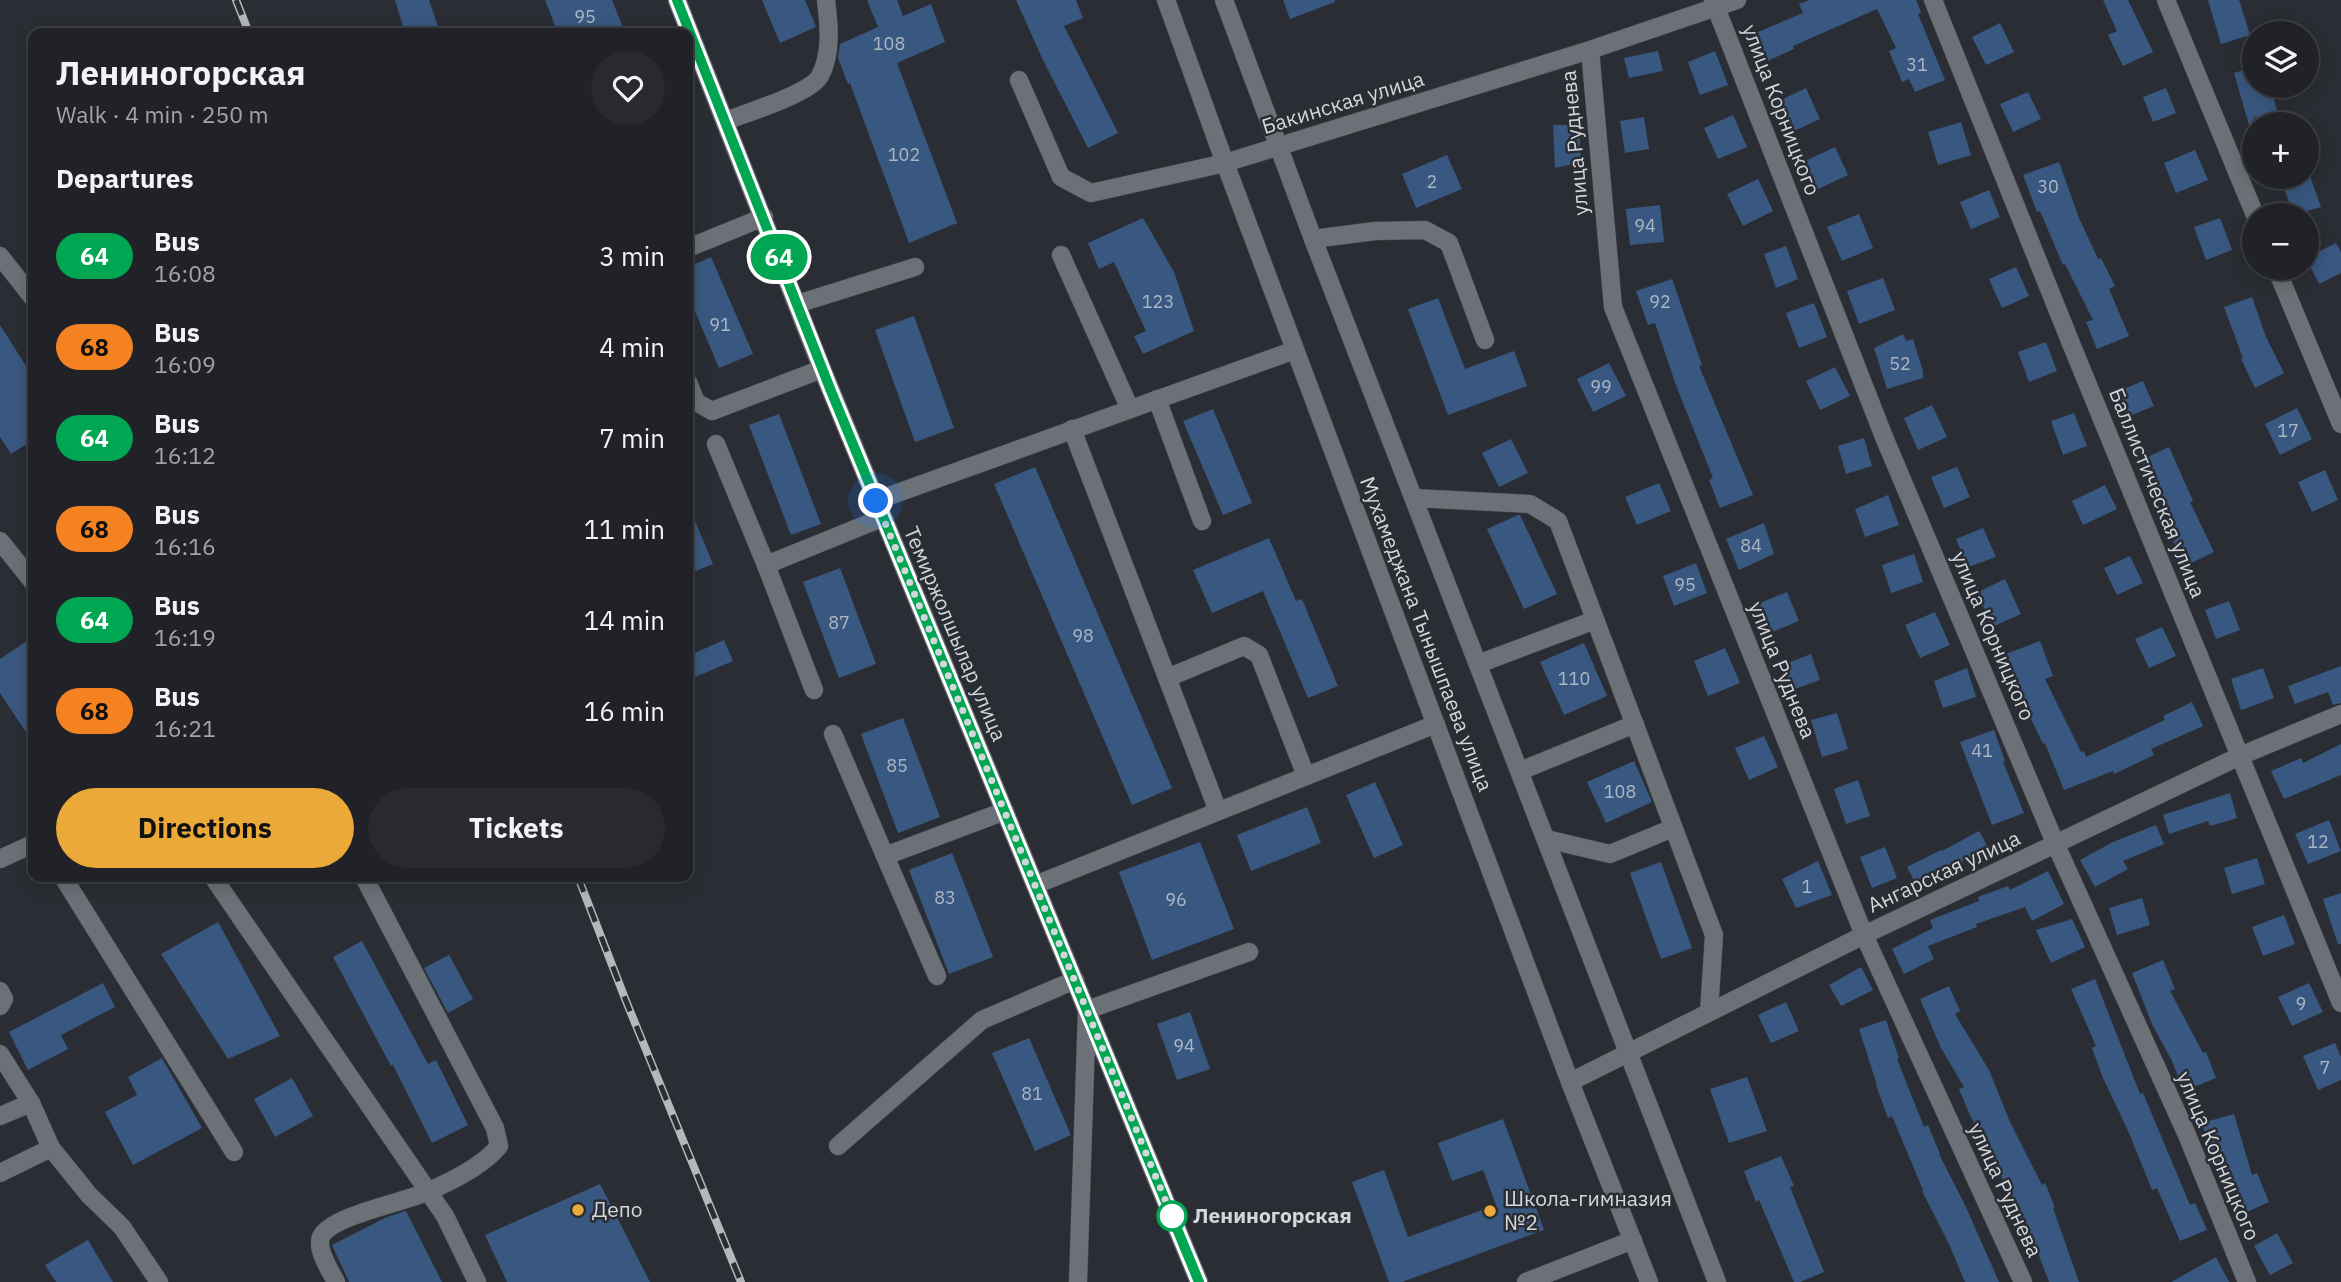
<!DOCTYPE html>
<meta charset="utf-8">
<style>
:root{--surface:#202227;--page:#282a2f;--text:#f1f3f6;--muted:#a2a4a7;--line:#3d3f44;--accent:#eba93a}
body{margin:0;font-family:"IBM Plex Sans",sans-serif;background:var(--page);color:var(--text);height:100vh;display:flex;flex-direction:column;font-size:26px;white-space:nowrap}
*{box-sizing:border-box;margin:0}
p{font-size:23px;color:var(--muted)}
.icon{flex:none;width:38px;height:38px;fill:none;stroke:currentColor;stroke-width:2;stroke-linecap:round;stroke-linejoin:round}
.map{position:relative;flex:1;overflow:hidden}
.details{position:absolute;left:28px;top:28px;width:665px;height:854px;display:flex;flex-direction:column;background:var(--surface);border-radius:14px;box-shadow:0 4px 18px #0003,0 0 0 2px var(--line)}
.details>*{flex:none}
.badge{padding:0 14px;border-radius:23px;font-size:24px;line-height:46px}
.tools{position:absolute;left:2242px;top:21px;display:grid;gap:14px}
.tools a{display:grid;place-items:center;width:77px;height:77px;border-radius:50%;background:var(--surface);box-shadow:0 4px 18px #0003,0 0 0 2px var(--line);font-size:35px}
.you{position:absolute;width:35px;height:35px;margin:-18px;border:5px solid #fff;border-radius:50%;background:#1a73e8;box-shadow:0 0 0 10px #1a73e833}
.map>.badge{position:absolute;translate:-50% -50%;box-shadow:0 0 0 4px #fff}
h2{padding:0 28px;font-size:26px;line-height:63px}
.round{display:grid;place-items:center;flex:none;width:74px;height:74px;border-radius:37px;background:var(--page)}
.head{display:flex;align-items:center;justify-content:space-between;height:119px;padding:0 28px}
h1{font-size:33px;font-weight:700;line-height:52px}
.button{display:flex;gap:14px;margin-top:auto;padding:14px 28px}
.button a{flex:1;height:80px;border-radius:42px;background:var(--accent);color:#111;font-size:28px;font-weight:700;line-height:80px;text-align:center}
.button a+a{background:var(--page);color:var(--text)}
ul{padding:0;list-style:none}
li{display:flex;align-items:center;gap:21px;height:91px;padding:0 28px}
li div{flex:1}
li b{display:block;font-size:26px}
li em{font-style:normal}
li .badge{min-width:77px;font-weight:700;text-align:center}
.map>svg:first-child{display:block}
.building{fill:#395881}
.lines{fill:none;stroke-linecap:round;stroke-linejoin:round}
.minor-casing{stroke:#484c51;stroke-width:19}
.minor{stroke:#6c7178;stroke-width:18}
.rail-casing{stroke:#b4b7bc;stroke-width:8}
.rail{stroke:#2a2e34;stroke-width:5;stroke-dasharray:16;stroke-linecap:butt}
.line-casing{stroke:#fff;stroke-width:16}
.line{stroke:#00a651;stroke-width:10}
.walk{stroke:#d3d6da;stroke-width:7;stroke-dasharray:0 12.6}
.poi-dot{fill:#eba93a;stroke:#2a2e34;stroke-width:2.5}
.stop-dot{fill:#fff;stroke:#00a651;stroke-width:3.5}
.labels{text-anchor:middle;stroke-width:5;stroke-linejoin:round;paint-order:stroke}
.number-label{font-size:18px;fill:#acb6c4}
.street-label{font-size:21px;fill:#d3d6da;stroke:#2a2e34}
.poi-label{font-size:21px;fill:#d3d6da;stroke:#2a2e34;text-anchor:start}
.stop-label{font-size:21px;font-weight:bold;fill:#d3d6da;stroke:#2a2e34;text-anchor:start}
</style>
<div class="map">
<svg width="2341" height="1282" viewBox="0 0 2341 1282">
<rect width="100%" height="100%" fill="#2a2e34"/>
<g class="building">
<path d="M395,0H429L440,33H405Z"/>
<path d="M545,0H612L625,33H558Z"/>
<path d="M762,0H805L816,27L780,43Z"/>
<path d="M867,0H897L903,16L931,4L945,42L897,63L957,223L909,243L850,83L848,84L838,58L840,44L878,27Z"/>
<path d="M1016,0H1076L1083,18L1064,26L1118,133L1088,148L1042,58Z"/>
<path d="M1283,0H1335V2L1290,19Z"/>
<path d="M1810,0H1916L1921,12L1918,14L1945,80L1915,92L1909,79L1902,82L1889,51L1896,48L1877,9L1793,46L1794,49L1763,63L1751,35L1803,13L1799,4Z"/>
<path d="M2103,0H2128L2153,52L2123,66L2108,35L2117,31Z"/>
<path d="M2208,0H2239L2250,35L2221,44Z"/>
<path d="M2000,23L2014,52L1986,65L1972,37Z"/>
<path d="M1658,51L1663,71L1629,78L1624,58Z"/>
<path d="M1715,51L1728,85L1700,95L1688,62Z"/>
<path d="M2254,67V86H2290L2291,91L2273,96L2281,124H2257L2254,114V124L2249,125L2234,73Z"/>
<path d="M1806,88L1820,119L1792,132L1777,102Z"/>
<path d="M2166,88L2176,113L2153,122L2143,97Z"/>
<path d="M2028,92L2041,119L2013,132L2000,104Z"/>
<path d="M1733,115L1747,147L1718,159L1704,128Z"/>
<path d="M1644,117L1649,149L1625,153L1620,121Z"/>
<path d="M1961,122L1971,155L1938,165L1928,132Z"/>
<path d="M1553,125H1579L1581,162L1555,168Z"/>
<path d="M1835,147L1848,175L1814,191L1801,163Z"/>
<path d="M2195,150L2208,180L2176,193L2164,163Z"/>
<path d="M1447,155L1462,189L1416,208L1402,174Z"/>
<path d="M2059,162L2079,218L2098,259L2101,258L2115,286L2109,289L2129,336L2097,349L2086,322L2093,320L2065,264L2063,265L2040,211L2037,212L2023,175Z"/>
<path d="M2310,176L2321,207L2294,215L2283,186Z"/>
<path d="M1758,179L1773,211L1743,226L1727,194Z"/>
<path d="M1989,190L2000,217L1971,229L1960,202Z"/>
<path d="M1660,205L1664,242L1630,245L1626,209Z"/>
<path d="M1859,214L1873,248L1842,261L1827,227Z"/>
<path d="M1143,218L1174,272L1194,331L1143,354L1134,336L1146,331L1114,262L1099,269L1088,243Z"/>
<path d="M2220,218L2232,250L2206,260L2194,227Z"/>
<path d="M2336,243L2341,252V273L2319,284L2306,258Z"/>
<path d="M1786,246L1798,279L1776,288L1764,254Z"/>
<path d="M711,257L753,354L719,368L688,295V267Z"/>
<path d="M2016,267L2029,296L2002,308L1989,279Z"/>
<path d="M1883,278L1895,310L1859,324L1847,291Z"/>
<path d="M1672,279L1702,365L1699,366L1753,495L1720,508L1709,480L1713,478L1677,388L1655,323L1648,325L1636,291Z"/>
<path d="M2252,297L2266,337L2284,373L2255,388L2241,359L2243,358L2224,307Z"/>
<path d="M1438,298L1465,369L1514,351L1527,386L1448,415L1408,309Z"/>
<path d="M1814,303L1827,337L1799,348L1786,313Z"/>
<path d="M914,316L954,428L915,442L875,330Z"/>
<path d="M0,325L33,377V440L11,454L0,437Z"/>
<path d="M1903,334L1906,341L1913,339L1923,371V378L1887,389L1874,348Z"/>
<path d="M2046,342L2057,371L2029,382L2018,352Z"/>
<path d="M1609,363L1626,396L1593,412L1577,379Z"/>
<path d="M1835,367L1850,396L1820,410L1806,381Z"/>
<path d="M2143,381L2154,406L2122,419L2111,394Z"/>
<path d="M1932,405L1947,437L1918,450L1904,418Z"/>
<path d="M2297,408L2312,439L2280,455L2265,424Z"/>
<path d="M1213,409L1252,503L1223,515L1183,421Z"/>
<path d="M2074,413L2087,446L2063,455L2051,421Z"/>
<path d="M779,414L821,524L791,535L749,425Z"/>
<path d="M1864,438L1872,466L1846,474L1838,446Z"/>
<path d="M1511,439L1528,473L1499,487L1482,453Z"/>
<path d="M2169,447L2193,501L2190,502L2214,552L2185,566L2173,541L2177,539L2141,460Z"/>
<path d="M1035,467L1172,788L1132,805L994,484Z"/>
<path d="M1957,467L1970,497L1944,508L1931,477Z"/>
<path d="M2325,470L2338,500L2312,512L2298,482Z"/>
<path d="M1659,483L1671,511L1637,525L1625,497Z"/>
<path d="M2105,485L2117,509L2083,525L2072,501Z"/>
<path d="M1888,495L1899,525L1865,537L1855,509Z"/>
<path d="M688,504L713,564L696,571L688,553Z"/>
<path d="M1518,515H1520L1557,594L1524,609L1487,529Z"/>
<path d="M1764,523L1774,554L1739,570L1726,539Z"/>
<path d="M1983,528L1996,557L1968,567L1956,539Z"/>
<path d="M1269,538L1296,601L1302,599L1338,686L1308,698L1263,591L1212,613L1193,570Z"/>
<path d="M1914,554L1923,582L1891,593L1882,565Z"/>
<path d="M2130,556L2143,583L2117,595L2104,568Z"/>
<path d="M1696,563L1707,593L1674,606L1663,576Z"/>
<path d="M840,568L876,664L839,678L803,582Z"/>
<path d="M2005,579L2021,614L1992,627L1978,594V592Z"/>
<path d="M1787,592L1799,621L1767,634L1755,605Z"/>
<path d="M2229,601L2240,630L2216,639L2205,610Z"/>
<path d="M1935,612L1950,645L1920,658L1905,625Z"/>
<path d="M2162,627L2176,656L2149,668L2135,639Z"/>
<path d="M33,637V743L0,693V659Z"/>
<path d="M724,640L733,661L688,680V656Z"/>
<path d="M2040,641L2053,676L2045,679L2081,752L2084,751L2086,757L2165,720L2163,716L2192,702L2203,726L2151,749L2154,755L2114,774L2113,771L2064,790L2045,743L2043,744L2029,715L2006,654Z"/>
<path d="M1584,643L1607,696L1564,715L1540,662Z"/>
<path d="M1725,648L1740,683L1708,696L1694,661Z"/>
<path d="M1811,654L1820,680L1789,691L1780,666Z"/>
<path d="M2341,666V703L2333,705L2328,692L2295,704L2288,686Z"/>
<path d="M1967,668L1976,697L1943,708L1934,681Z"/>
<path d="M2263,668L2274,698L2241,710L2231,679Z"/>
<path d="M1837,713L1848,749L1822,757L1811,720Z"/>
<path d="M903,718L940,817L898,833L861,734Z"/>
<path d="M1994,730L2005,761L2003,762L2024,813L1992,825L1960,742Z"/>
<path d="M1764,736L1778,767L1749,780L1735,748Z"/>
<path d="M2341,744V775L2284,799L2271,771L2301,758L2303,763Z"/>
<path d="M1634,761L1652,802L1606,823L1587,782Z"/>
<path d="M1858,780L1870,816L1846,824L1834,789Z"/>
<path d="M1375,782L1403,845L1374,858L1346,795Z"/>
<path d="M2230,793L2237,818L2210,826L2208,821L2169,834L2163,815Z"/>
<path d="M1307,807L1321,843L1251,871L1237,835Z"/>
<path d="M2329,820L2341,851L2308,864L2295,834Z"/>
<path d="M2156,825L2164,844L2123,861L2128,869L2095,887L2080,860L2113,842Z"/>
<path d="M1979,831L1988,847L1917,886L1907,867L1941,850L1942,851Z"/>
<path d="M1200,842L1234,929L1152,960L1119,872Z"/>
<path d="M1885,847L1897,878L1872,888L1860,857Z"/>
<path d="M952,853L993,957L949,974L909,870Z"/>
<path d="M2257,858L2265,884L2232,894L2224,868Z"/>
<path d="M1818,861L1832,895L1796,908L1782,879Z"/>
<path d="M1661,862L1692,948L1661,959L1630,873Z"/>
<path d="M2048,871L2064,904L2032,921L2025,907L1976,924L1977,927L1928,946L1934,959L1904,974L1892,949L1933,928L1930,920L1979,901L1978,897L2008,886L2010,890Z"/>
<path d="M2341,893V944H2338L2323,899Z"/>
<path d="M2142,898L2150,925L2117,935L2109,908Z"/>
<path d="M2284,915L2295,944L2263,956L2252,927Z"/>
<path d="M2072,919L2085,947L2051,963L2036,930Z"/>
<path d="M218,922L280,1036L228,1059L161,954Z"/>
<path d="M362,941L428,1064L436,1060L468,1125L432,1143L393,1065L391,1066L333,957Z"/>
<path d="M449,955L473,999L448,1013L424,968Z"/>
<path d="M2163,960L2175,989L2170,991L2203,1053L2206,1052L2216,1078L2184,1091L2172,1061L2152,1024L2132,973Z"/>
<path d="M1861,967L1873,990L1841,1006L1829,985Z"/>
<path d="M2095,979L2140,1094L2143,1093L2190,1205L2195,1203L2207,1230L2180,1241L2157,1188L2152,1190L2129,1133L2103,1078L2092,1048L2096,1046L2071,989Z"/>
<path d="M103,983L115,1007L61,1035L68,1049L28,1070L9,1032Z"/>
<path d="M2309,983L2323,1012L2292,1026L2278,997Z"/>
<path d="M1949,986L1960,1011L1955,1014L1989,1070L2010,1122L2042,1185L2045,1183L2055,1207L2053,1208L2079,1282H2049L2025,1219L2018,1222L2007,1200L2012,1197L1970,1115L1959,1089L1964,1087L1941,1048L1920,999Z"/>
<path d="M1786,1002L1799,1031L1771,1043L1758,1015Z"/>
<path d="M1190,1012L1210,1069L1177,1080L1157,1024Z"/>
<path d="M1886,1020L1899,1058L1897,1059L1924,1127L1928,1125L1940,1154H1939L1965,1205L1999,1282H1965L1949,1244L1922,1191L1923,1190L1892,1116L1888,1118L1876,1085H1877L1859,1029Z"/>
<path d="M1029,1038L1071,1135L1035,1151L992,1053Z"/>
<path d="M2335,1043L2341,1057V1080L2318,1090L2303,1056Z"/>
<path d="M162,1058L202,1128L133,1165L105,1112L137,1095L128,1077Z"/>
<path d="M1747,1077L1767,1131L1729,1143L1710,1089Z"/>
<path d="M292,1078L313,1116L275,1137L254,1099Z"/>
<path d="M2234,1114L2252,1175L2257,1173L2269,1202L2236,1217L2213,1162L2202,1123Z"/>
<path d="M1503,1119L1544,1230L1402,1282H1389L1352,1182L1384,1170L1408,1237L1496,1205L1483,1170L1452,1181L1438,1143Z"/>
<path d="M1781,1156L1794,1186L1790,1187L1824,1272L1800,1282H1794L1759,1200L1756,1202L1744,1171Z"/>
<path d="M600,1184L650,1282H507L485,1235Z"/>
<path d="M406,1211L442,1282H349L332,1245L387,1217Z"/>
<path d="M2277,1233L2293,1263L2270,1275L2254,1246Z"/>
<path d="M88,1240L113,1282H56L45,1265Z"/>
<path d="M2216,1257L2229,1282H2171Z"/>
</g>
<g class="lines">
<g class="minor-casing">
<g id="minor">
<path d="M677,0L822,369L1199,1282"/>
<path d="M1166,0L1225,163L1570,1082L1649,1282"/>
<path d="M1224,0L1313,239L1717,1282"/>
<path d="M1713,0L1884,437L2056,845L2187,1135L2247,1282"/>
<path d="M1933,0L2070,341L2341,1003"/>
<path d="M2166,0L2255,215"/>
<path d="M1590,50L1613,307L1864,935L2023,1282"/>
<path d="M1019,80L1061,177L1091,193L1225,163L1590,50L1737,0"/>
<path d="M725,121C746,113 810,94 820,76C832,54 829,24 826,0"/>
<path d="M1313,239L1375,231L1425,230L1449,243L1485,340"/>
<path d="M688,248L764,217"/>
<path d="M1061,255L1130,409"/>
<path d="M0,256L33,298"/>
<path d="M2276,268L2341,424"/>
<path d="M797,304L915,267"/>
<path d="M688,382L696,402L712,411L822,369"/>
<path d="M1157,399L1202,521"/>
<path d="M1072,429L1218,811"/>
<path d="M716,444L766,565"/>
<path d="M1414,498L1530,504L1558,521L1714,935L1709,1012"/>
<path d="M875,501L1295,350"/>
<path d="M0,541L33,582"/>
<path d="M1478,664L1595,620"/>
<path d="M1167,678L1244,646L1259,655L1306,776"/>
<path d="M814,690L766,565L882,518"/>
<path d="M833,734L885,856L1005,811"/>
<path d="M1520,771L1635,724"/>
<path d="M1546,839L1610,854L1673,828"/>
<path d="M885,856L937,976"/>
<path d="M0,859L33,844"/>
<path d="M63,877L234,1152"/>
<path d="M213,877L445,1216L477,1282"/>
<path d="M1035,885L1436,724"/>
<path d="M0,991L4,999L0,1006"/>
<path d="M0,1054L31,1103L51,1148L89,1195L122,1227L159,1282"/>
<path d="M1570,1082L1864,935L2240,756L2341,714"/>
<path d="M0,1116L31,1103"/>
<path d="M838,1146L982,1020L1075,980"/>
<path d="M0,1173L51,1148"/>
<path d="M336,1282C330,1270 316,1250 321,1237C330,1216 404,1202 427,1192C450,1182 484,1165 499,1146L495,1128L364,877"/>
<path d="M1078,1282L1087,1010L1249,952"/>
<path d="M1526,1282L1633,1240"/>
</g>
</g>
<use href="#minor" class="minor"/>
<g class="rail-casing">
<g id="rail">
<path d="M236,0L249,33"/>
<path d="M578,877L626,1001L741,1282"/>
</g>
</g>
<use href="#rail" class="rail"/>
</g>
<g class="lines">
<g class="line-casing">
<path id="line" d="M677,0L831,391L1199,1282"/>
</g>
<use href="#line" class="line"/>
<path class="walk" d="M876,501L1172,1216"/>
</g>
<g class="poi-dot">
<circle cx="578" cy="1210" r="7"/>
<circle cx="1490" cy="1211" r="7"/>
</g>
<circle class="stop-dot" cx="1172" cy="1216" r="14"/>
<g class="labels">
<g class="number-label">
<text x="585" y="23">95</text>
<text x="889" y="50">108</text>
<text x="1917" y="71">31</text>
<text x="904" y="161">102</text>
<text x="1432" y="188">2</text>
<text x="2048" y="193">30</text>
<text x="1645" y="232">94</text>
<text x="1158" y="308">123</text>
<text x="1660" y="308">92</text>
<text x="720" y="331">91</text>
<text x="1900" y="370">52</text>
<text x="1601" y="393">99</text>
<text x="2288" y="437">17</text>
<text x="1751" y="552">84</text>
<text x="1685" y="591">95</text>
<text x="839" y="629">87</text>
<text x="1083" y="642">98</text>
<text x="1574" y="685">110</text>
<text x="1982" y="757">41</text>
<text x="897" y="772">85</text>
<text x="1620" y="798">108</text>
<text x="2318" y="848">12</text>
<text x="1807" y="893">1</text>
<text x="945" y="904">83</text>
<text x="1176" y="906">96</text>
<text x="2301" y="1010">9</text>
<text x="1184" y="1052">94</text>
<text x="2325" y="1074">7</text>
<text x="1032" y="1100">81</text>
</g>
<g class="street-label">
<text transform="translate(1343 103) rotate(-17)" y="7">Бакинская улица</text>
<text transform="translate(1781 110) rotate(69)" y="7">улица Корницкого</text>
<text transform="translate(1575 143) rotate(-95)" y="7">улица Руднева</text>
<text transform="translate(2157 493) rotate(68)" y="7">Баллистическая улица</text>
<text transform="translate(955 634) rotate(67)" y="7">Темиржолшылар улица</text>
<text transform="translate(1426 634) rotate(69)" y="7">Мухамеджана Тынышпаева улица</text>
<text transform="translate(1993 636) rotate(67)" y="7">улица Корницкого</text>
<text transform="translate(1782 670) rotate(68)" y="7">улица Руднева</text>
<text transform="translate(1944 872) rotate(-25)" y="7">Ангарская улица</text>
<text transform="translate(2218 1156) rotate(67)" y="7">улица Корницкого</text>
<text transform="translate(2005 1190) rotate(65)" y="7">улица Руднева</text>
</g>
<g class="poi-label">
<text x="1504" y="1206">Школа-гимназия<tspan x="1504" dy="24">№2</tspan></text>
<text x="592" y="1217">Депо</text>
</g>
<g class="stop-label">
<text x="1193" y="1223">Лениногорская</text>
</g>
</g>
</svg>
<div class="tools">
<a><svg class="icon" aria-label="layers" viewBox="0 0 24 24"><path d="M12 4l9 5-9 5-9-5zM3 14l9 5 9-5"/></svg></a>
<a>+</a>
<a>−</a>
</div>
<div class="you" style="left:876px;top:501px"></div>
<b class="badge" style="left:779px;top:257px;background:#00a651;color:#fff">64</b>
<section class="details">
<div class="head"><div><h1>Лениногорская</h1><p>Walk · 4 min · 250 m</p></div><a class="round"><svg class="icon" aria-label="heart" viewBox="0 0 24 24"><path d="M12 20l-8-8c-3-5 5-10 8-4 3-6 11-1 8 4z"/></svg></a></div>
<h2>Departures</h2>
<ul>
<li><span class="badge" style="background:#00a651;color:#fff">64</span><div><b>Bus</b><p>16:08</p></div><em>3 min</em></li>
<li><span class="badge" style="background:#f58220;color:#111">68</span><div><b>Bus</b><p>16:09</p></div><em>4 min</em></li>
<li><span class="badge" style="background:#00a651;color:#fff">64</span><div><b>Bus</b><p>16:12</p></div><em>7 min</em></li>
<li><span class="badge" style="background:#f58220;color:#111">68</span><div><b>Bus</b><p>16:16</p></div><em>11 min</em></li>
<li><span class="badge" style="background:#00a651;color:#fff">64</span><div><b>Bus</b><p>16:19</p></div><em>14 min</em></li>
<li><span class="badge" style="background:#f58220;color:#111">68</span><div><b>Bus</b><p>16:21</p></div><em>16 min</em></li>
</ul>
<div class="button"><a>Directions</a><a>Tickets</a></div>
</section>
</div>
